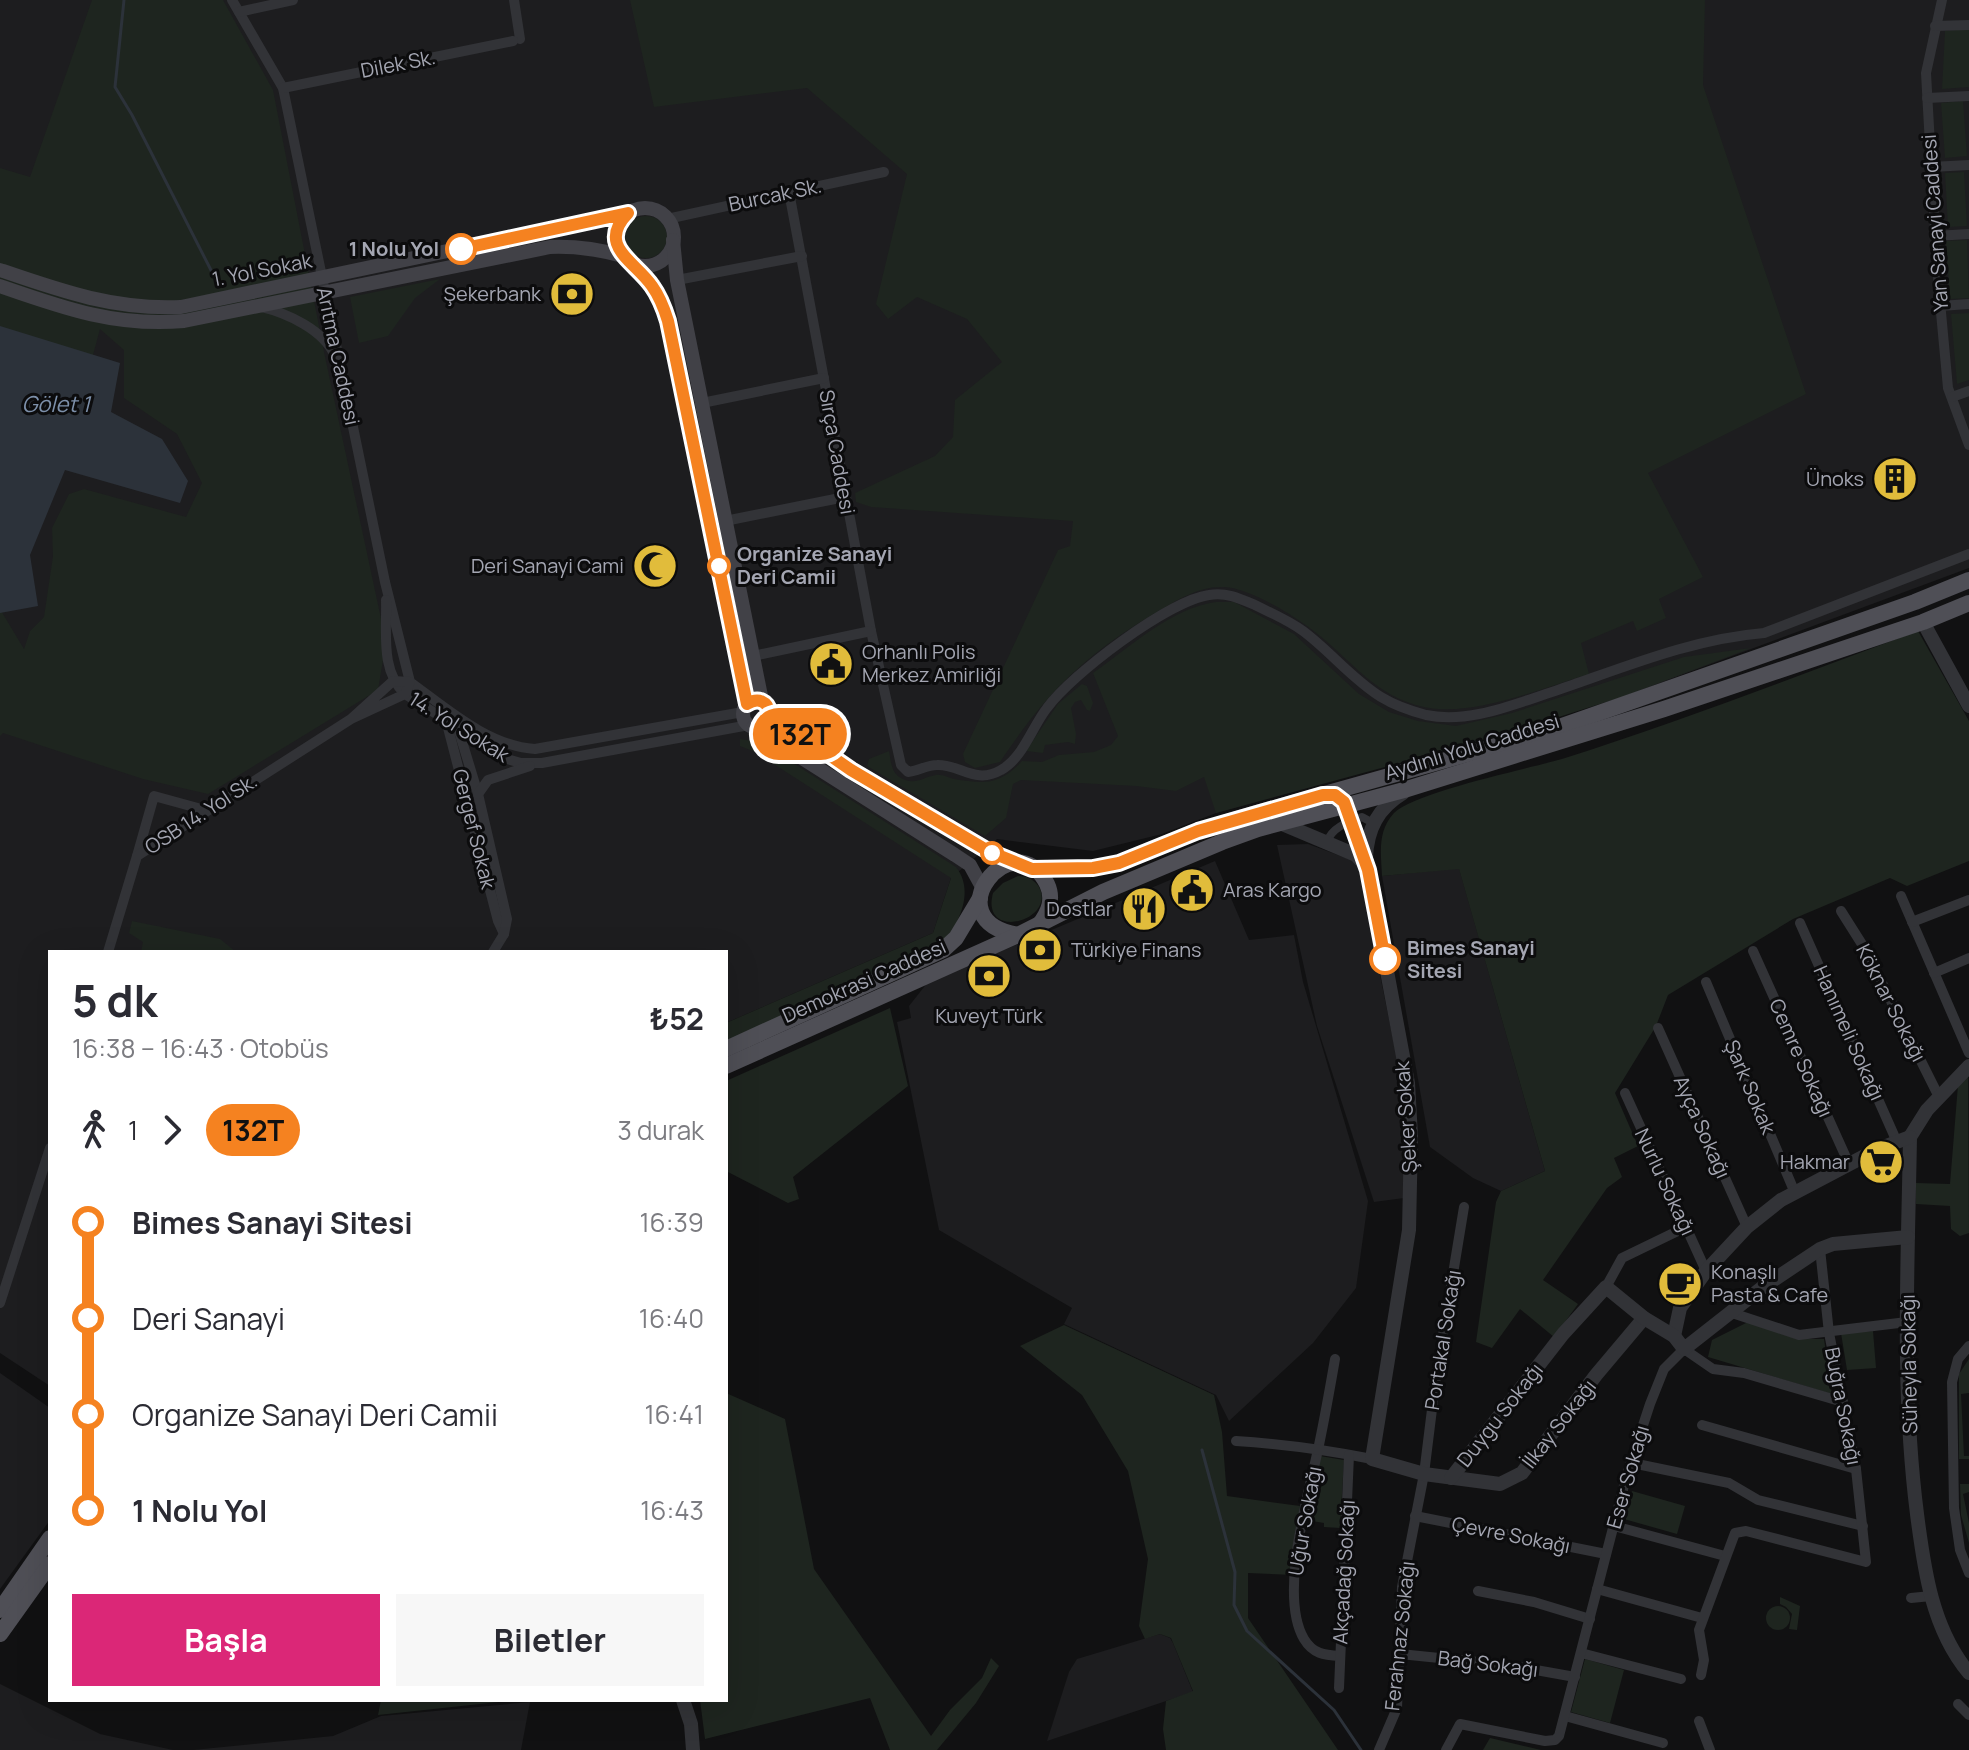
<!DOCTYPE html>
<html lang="tr">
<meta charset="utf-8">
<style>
:root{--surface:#fff;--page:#f7f7f7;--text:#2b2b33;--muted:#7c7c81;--accent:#db2777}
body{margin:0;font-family:Manrope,sans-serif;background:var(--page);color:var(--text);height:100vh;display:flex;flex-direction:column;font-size:30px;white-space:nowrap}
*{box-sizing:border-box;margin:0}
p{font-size:26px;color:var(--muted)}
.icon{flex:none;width:44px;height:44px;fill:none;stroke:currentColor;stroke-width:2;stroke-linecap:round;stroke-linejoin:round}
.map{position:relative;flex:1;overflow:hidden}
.details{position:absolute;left:48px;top:950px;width:680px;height:752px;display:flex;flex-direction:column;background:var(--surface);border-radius:0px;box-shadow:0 8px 32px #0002}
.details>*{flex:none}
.badge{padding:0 16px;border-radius:26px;font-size:28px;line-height:52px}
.map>.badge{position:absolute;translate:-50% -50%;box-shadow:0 0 0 4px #fff}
.legs{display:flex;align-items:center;gap:12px;height:88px;padding:0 24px;font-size:26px}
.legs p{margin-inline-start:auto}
.head{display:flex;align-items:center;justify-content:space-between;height:136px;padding:0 24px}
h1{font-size:44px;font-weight:700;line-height:60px}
.primary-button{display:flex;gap:16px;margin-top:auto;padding:16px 24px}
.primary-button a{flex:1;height:92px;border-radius:0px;background:var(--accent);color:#fff;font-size:32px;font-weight:700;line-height:92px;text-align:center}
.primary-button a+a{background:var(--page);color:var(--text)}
ul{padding:0 24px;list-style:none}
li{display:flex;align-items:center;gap:28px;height:96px;font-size:30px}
li i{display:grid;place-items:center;width:12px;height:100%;margin:0 10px;background:currentColor}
li i::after{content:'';width:20px;height:20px;margin:-10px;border:6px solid;border-radius:50%;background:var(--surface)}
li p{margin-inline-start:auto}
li:first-child i{background:linear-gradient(#0000 50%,currentColor 0)}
li:last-child i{background:linear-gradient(currentColor 50%,#0000 0)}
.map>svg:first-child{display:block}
.built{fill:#1d1d1f}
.green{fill:#1e251f}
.water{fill:#2c323a}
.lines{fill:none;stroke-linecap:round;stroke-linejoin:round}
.stream{stroke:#2c323a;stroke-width:3}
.pedestrian{stroke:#323337;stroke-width:8}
.minor{stroke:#323337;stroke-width:10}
.tertiary{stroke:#323337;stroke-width:14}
.secondary{stroke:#414147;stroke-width:14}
.primary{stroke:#4f4f56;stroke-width:16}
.line-1-casing{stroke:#fff;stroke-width:18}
.line-1{stroke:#f58220;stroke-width:12}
.stop-1-dot{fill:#fff;stroke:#f58220;stroke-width:4}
.labels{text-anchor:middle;stroke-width:6;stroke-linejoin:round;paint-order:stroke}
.street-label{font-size:20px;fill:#a4a6b2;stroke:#0c0c0d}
.stop-label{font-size:20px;font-weight:bold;fill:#a4a6b2;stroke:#0c0c0d;text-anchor:start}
.poi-label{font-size:20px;fill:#a4a6b2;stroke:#0c0c0d;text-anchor:end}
.water-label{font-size:22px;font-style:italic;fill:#7d90aa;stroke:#0c0c0d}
</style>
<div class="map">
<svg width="1969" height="1750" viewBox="0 0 1969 1750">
<rect width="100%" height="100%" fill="#111112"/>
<g class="built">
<path d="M0,0H1969V568L1622,697L1216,813L1162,834L1093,851L997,839L951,878L933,933L726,1023V952H50V1386L0,1353Z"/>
<path d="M1308,844L1357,862L1401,1078L1405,1137L1404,1198L1374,1202L1317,1026L1277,845Z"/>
<path d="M1215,861L1249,940L1294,935L1303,982L1368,1201L1356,1288L1313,1343L1229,1421L1216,1395L1064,1324L1072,1308L939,1230L897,1022L911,1018L909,1006L928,982Z"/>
<path d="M1459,868L1545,1171L1501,1191L1473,1178L1430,1147L1382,876Z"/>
<path d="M0,1373L50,1408V1520L0,1589Z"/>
<path d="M1160,1634L1170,1638L1173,1643L1193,1692L1047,1741L1069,1672L1077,1659Z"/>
<path d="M0,1684L100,1734L173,1750H0Z"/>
<path d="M530,1702L521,1750H193L333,1736L381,1716Z"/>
</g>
<g class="green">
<path d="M92,0H223L273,90L324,352L386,642L378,690L208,794L143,779L3,733L0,736V609L24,649L30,631L44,617L53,556L52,528L69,494L84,489L186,517L202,483L177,434L124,398V350L100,329L89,370L0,335V168L30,177Z"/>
<path d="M630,0H1705L1703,85L1806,394L1648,473L1703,577L1659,599L1666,618L1637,631L1633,621L1581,643L1589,674C1542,688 1472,718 1424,707C1374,696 1353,661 1315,632C1295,616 1250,588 1224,587C1199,586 1177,600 1157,612C1084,655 1047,692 1000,762L975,768L965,762L963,754L1058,550L1070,546L1073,521L871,507L856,502L855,493L935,456L953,437L955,400L1002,362L967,319L917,297L888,319L876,304L907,174L807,88L654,107Z"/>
<path d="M1969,29V87L1942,89L1945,31Z"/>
<path d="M1963,101L1967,156L1945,158L1941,103Z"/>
<path d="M1964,172L1967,226L1948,227L1945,173Z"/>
<circle cx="646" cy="237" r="21"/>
<path d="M1967,240L1969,298L1950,299L1946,241Z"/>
<path d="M440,279L415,298L388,336L359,343L350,297Z"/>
<path d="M1969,313V380L1957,384L1951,314Z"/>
<path d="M1216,602H1234L1294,634L1359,694L1389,712L1418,721L1456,726L1512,713L1684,657L1751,648L1622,697L1499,736L1216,813L1204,777L1176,791L1136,786L1021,780L1013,784L1006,818L985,836L867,766L869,759L889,751C891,761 891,773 901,778C915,786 923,777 936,775C942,774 949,778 954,779C985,784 1000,785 1022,761L1042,762L1059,755L1094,752L1111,745L1118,736L1093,673C1130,647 1171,608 1216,602Z"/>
<path d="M1918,631L1969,721V861L1907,886L1890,878L1793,919L1668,995L1656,1026L1615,1093L1638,1146L1614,1158L1622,1177L1607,1188L1543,1280L1578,1304L1554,1337L1520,1309L1492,1348L1476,1342L1496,1202L1501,1191L1545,1171L1459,869L1382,876C1381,854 1377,831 1394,813C1415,792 1527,769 1562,759C1682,721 1800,675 1918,631Z"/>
<path d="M1082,684L1087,686L1093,703L1090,711L1087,710L1081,700L1075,702L1071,708L1076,734L1075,744L1068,742L1045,745L1043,753L1026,751L1058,704Z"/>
<path d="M740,739L760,742L956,867C975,891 959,923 943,944L726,1041V1023L933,933L951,878L755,752L740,746Z"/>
<path d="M1018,876C1026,876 1034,879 1039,887C1057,921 980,942 993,893L1003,883Z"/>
<path d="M132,921L220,939L236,952H141L143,942L129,933Z"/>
<path d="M890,1008L908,1086L793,1177L799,1199L788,1203L726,1171V1081Z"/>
<path d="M1968,1075L1969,1233L1960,1236L1951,1229L1950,1206L1916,1204V1183L1950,1184L1958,1085Z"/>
<path d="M1748,1322L1797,1339H1824L1832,1394L1708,1357L1712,1340Z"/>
<path d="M1064,1325L1214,1395L1222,1432L1227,1496L1300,1506L1295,1575L1248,1573V1618L1338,1750H1166L1163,1729L1166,1701L1193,1691L1171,1638L1160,1634L1145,1639L1139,1626L1148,1559L1128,1471L1082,1395L1020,1346Z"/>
<path d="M1873,1331L1876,1368L1847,1370L1841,1333Z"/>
<path d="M1969,1359V1393L1961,1394L1964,1456H1969V1459H1959V1374Z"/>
<path d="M726,1393L785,1419L814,1569L931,1736L950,1710L982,1678L991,1658L999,1666L976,1703L937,1750H890L870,1698L705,1739L700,1700H726Z"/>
<path d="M1320,1456L1344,1460L1340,1528L1324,1527V1523L1306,1520Z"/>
<path d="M1960,1484H1969V1492L1963,1494L1969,1523V1543L1961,1515Z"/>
<path d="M1632,1491L1685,1506L1677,1534L1624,1519Z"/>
<path d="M1780,1597L1800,1606L1797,1630L1789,1629L1792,1614L1786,1607L1780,1604Z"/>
<circle cx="1778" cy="1618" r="12"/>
<path d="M1585,1659L1624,1670L1610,1723L1571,1712Z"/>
<path d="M381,1700H516L378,1715Z"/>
<path d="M1490,1738L1541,1750H1483Z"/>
</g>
<path class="water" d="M0,326L120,363L111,412L162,439L188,481L180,503L65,470L30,555L38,606L0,613Z"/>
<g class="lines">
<g class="stream">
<path d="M124,0L115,87L132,115L217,282"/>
<path d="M1202,1450L1235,1572L1234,1605L1247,1631L1334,1710L1361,1750"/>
</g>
<path class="pedestrian" d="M1327,842C1332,827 1348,822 1362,817L1373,823"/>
<g class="minor">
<path d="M232,0L283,88L385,582L410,682C446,708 488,746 535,749L743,712"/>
<path d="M514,0L520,39"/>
<path d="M1942,0L1926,73L1932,181L1939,291L1948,388L1969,445"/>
<path d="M239,12L293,0"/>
<path d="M1935,26L1969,25"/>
<path d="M283,88L513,41"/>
<path d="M1927,98L1969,96"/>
<path d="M1931,167L1969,165"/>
<path d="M789,192L871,631L901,765L908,772C918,771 927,765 937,765C960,764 975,785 1001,770C1023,758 1032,727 1047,708C1072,674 1168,601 1209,595C1226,592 1239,598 1255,605C1271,613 1288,620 1303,631C1330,651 1352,679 1381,697C1394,705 1411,711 1426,715C1469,724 1514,704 1555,691C1623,668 1691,639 1764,633L1969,554"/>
<path d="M667,219L884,172"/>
<path d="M1935,236L1969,234"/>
<path d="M677,280L802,256"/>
<path d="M1940,306L1969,304"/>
<path d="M261,307C287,313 324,330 335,356"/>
<path d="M1952,397L1969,391"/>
<path d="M702,403L824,378"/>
<path d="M725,521L845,497"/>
<path d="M386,600C387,633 380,670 405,694L507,759L521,763H542L749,725"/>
<path d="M753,656L871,631"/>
<path d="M446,720L498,921L504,934"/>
<path d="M458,728L478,794L507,919L504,934L493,952"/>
<path d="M478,794L488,780L530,766"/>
<path d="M137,856L154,796L205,810"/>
<path d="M1901,896L1969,1053"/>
<path d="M1841,911L1865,949L1939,1097"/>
<path d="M1912,922L1969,900"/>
<path d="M1800,923L1897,1142"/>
<path d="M1753,951L1849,1164"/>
<path d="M108,952L137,856L351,719L405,694L410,682L393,681L351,719"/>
<path d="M1934,973L1969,958"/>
<path d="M1706,982L1795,1193"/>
<path d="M1658,1028L1747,1227"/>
<path d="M1625,1093L1706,1271"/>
<path d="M1606,1287L1622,1258L1686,1227"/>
<path d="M0,1303L50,1148"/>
<path d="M1729,1312L1799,1335L1907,1322"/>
<path d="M1969,1346L1958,1359L1952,1382L1954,1508L1960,1550L1969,1573"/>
<path d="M1335,1359C1330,1388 1325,1416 1319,1445C1309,1493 1278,1595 1304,1639C1313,1654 1324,1655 1340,1656"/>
<path d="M1702,1425L1856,1469"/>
<path d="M1236,1441C1282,1444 1327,1450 1372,1459"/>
<path d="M1632,1463L1729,1483L1758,1500L1863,1526"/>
<path d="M1415,1516L1606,1554"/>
<path d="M1614,1526L1725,1556"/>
<path d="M1597,1589L1702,1618"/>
<path d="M1478,1591L1534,1602L1590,1619"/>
<path d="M1911,1598L1931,1596"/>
<path d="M1581,1653L1681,1679"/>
<path d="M1400,1654L1508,1665L1575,1677"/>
<path d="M1701,1675L1704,1660L1699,1630L1735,1533L1746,1531L1866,1562L1856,1469L1829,1333L1820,1249"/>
<path d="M1339,1688L1349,1455"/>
<path d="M1958,1704L1969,1715"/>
<path d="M1565,1716L1663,1743"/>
<path d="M1699,1721L1710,1750"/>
<path d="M1379,1750L1397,1708L1402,1587L1424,1474L1436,1377L1464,1207"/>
<path d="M1446,1750L1460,1724L1545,1741L1555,1740L1559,1736L1627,1474L1650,1404L1664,1369L1684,1349L1713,1369L1744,1373L1843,1402"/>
</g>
<g class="tertiary">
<path d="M1923,622L1969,706"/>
<path d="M1338,797L1345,806L1368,870L1408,1083L1411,1136L1409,1230L1372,1459L1424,1474L1500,1484L1522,1473L1596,1375L1644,1318"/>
<path d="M1280,823L1356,855L1366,866"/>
<path d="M1366,858C1367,829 1378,808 1403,793"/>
<path d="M1969,1066L1927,1110L1910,1137C1908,1263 1901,1389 1917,1514C1924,1569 1932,1629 1969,1673"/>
<path d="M1674,1336L1680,1308L1706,1271L1747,1227L1781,1200L1878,1149L1910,1137"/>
<path d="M1451,1478L1563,1334L1606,1287L1644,1318L1674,1336L1684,1349L1763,1287L1820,1249L1833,1244L1908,1237"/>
<path d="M683,1700L691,1724L693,1750"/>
</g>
<g class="secondary">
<circle cx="645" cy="237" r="29"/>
<path d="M673,240L677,280L762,701"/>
<path d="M627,260L651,285L668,321L747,704"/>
<path d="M0,270C61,291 115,310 181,307L628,213"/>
<path d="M0,286C63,308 116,327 184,321L550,247C576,246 598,249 623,256"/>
<circle cx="757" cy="714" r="14"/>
<path d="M770,714L851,770L988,851L1022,864"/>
<path d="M753,727L955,855L970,865L982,887"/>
</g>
<g class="primary">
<path d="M1032,869L1093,868L1119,863L1198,831L1260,812L1539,734L1915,602L1969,580"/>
<path d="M1018,935C931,920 1015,819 1047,884C1054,899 1049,912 1039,925"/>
<path d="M726,1049L943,950L956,938L980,898"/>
<path d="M726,1066L1018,935L1103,892L1222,842L1258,829L1404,790L1664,709L1923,622L1969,603"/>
<path d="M0,1610L50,1538"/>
<path d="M0,1634L50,1564"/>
</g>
</g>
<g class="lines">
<g class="line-1-casing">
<path id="line-1" d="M461,249L628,213C596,246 635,261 652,286C660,297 664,308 668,321L747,704C758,697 768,701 770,714L851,770L988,851L1032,869L1093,868L1119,863L1198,831L1323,795H1335L1344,802L1368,870L1385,959"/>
</g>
<use href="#line-1" class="line-1"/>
</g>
<defs>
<g id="bank-disc" transform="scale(2.3)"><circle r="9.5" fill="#e1bc3b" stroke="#0c0c0d"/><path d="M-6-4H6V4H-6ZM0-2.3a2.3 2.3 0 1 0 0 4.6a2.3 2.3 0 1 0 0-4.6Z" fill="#111"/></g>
<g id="building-disc" transform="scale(2.3)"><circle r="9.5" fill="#e1bc3b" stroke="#0c0c0d"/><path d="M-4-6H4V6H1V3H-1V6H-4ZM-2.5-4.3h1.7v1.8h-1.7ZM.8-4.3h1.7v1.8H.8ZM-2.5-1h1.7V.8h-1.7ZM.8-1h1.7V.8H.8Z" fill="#111"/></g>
<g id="mosque-disc" transform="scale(2.3)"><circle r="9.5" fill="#e1bc3b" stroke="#0c0c0d"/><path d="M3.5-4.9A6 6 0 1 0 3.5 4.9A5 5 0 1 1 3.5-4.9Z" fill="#111"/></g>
<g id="civic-disc" transform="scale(2.3)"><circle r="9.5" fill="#e1bc3b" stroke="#0c0c0d"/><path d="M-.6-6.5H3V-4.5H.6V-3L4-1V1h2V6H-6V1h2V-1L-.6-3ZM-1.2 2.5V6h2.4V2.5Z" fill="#111"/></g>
<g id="restaurant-disc" transform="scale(2.3)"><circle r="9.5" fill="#e1bc3b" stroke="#0c0c0d"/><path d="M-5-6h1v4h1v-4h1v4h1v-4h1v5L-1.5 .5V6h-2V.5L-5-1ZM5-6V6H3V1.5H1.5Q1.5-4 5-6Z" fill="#111"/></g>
<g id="supermarket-disc" transform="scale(2.3)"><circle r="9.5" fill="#e1bc3b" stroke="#0c0c0d"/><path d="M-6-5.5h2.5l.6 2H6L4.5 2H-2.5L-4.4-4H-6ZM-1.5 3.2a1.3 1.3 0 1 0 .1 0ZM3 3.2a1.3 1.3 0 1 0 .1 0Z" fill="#111"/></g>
<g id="cafe-disc" transform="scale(2.3)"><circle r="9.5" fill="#e1bc3b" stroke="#0c0c0d"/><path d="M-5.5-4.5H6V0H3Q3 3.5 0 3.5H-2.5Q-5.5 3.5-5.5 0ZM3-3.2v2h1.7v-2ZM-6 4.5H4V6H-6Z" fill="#111"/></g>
</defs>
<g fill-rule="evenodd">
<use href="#bank-disc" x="572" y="294"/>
<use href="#building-disc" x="1895" y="479"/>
<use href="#mosque-disc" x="655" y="566"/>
<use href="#civic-disc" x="831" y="664"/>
<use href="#civic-disc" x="1192" y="890"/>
<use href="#restaurant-disc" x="1144" y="909"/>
<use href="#bank-disc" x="1040" y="950"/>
<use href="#bank-disc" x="989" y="976"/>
<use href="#supermarket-disc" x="1881" y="1162"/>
<use href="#cafe-disc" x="1680" y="1284"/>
</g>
<g class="stop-1-dot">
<circle cx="461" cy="249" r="14"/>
<circle cx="719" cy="566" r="10"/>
<circle cx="992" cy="853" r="10"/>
<circle cx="1385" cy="959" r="14"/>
</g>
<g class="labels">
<g class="street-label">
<text transform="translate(398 64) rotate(-11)" y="7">Dilek Sk.</text>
<text transform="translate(775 195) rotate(-12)" y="7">Burcak Sk.</text>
<text transform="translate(1935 223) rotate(-94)" y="7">Yan Sanayi Caddesi</text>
<text transform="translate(262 270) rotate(-11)" y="7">1. Yol Sokak</text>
<text transform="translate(338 356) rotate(78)" y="7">Arıtma Caddesi</text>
<text transform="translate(837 452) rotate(80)" y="7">Sırça Caddesi</text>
<text transform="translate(459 727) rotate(32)" y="7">14. Yol Sokak</text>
<text transform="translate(1472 747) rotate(-17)" y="7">Aydınlı Yolu Caddesi</text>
<text transform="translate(201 814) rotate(-33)" y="7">OSB 14. Yol Sk.</text>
<text transform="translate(474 829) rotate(76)" y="7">Gergef Sokak</text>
<text transform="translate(864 981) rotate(-24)" y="7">Demokrasi Caddesi</text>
<text transform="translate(1891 1003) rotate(63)" y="7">Köknar Sokağı</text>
<text transform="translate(1849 1033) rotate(66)" y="7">Hanımeli Sokağı</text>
<text transform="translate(1801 1058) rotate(66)" y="7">Cemre Sokağı</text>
<text transform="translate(1750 1087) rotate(67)" y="7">Şark Sokak</text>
<text transform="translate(1406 1117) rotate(-94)" y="7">Şeker Sokak</text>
<text transform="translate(1702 1127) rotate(66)" y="7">Ayça Sokağı</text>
<text transform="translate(1665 1182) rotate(65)" y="7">Nurlu Sokağı</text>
<text transform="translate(1443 1340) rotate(-81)" y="7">Portakal Sokağı</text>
<text transform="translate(1909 1364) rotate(-91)" y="7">Süheyla Sokağı</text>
<text transform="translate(1843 1406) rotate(79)" y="7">Buğra Sokağı</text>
<text transform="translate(1500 1415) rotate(-52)" y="7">Duygu Sokağı</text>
<text transform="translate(1559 1424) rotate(-52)" y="7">İlkay Sokağı</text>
<text transform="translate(1628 1477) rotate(-74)" y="7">Eser Sokağı</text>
<text transform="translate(1305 1521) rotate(-80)" y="7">Uğur Sokağı</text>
<text transform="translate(1511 1535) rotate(11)" y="7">Çevre Sokağı</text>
<text transform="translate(1344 1572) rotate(-87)" y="7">Akçadağ Sokağı</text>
<text transform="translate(1400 1636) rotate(-84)" y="7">Ferahnaz Sokağı</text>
<text transform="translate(1488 1664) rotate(7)" y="7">Bağ Sokağı</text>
</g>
<g class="stop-label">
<text x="439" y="256" text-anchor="end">1 Nolu Yol</text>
<text x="737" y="561">Organize Sanayi<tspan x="737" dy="23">Deri Camii</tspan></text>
<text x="1407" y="955">Bimes Sanayi<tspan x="1407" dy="23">Sitesi</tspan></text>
</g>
<g class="poi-label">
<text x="541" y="301">Şekerbank</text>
<text x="1864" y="486">Ünoks</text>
<text x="624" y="573">Deri Sanayi Cami</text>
<text x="862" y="659" text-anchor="start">Orhanlı Polis<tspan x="862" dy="23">Merkez Amirliği</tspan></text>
<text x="1223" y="897" text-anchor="start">Aras Kargo</text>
<text x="1113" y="916">Dostlar</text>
<text x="1071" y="957" text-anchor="start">Türkiye Finans</text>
<text x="989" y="1023" text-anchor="middle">Kuveyt Türk</text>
<text x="1850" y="1169">Hakmar</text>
<text x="1711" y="1279" text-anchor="start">Konaşlı<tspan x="1711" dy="23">Pasta &amp; Cafe</tspan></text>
</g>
<g class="water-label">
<text x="56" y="412">Gölet 1</text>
</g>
</g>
</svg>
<b class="badge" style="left:800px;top:734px;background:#f58220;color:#111">132T</b>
<section class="details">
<div class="head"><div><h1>5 dk</h1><p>16:38 – 16:43 · Otobüs</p></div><b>₺52</b></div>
<div class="legs"><svg class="icon" aria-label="walk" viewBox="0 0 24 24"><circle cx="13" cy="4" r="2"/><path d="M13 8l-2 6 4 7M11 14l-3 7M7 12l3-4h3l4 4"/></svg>1<svg class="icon" aria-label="forward" viewBox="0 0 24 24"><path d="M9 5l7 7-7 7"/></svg><b class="badge" style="background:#f58220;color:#111">132T</b><p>3 durak</p></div>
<ul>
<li><i style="color:#f58220"></i><b>Bimes Sanayi Sitesi</b><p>16:39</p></li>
<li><i style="color:#f58220"></i><span>Deri Sanayi</span><p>16:40</p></li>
<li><i style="color:#f58220"></i><span>Organize Sanayi Deri Camii</span><p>16:41</p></li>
<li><i style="color:#f58220"></i><b>1 Nolu Yol</b><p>16:43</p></li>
</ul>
<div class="primary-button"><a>Başla</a><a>Biletler</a></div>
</section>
</div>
